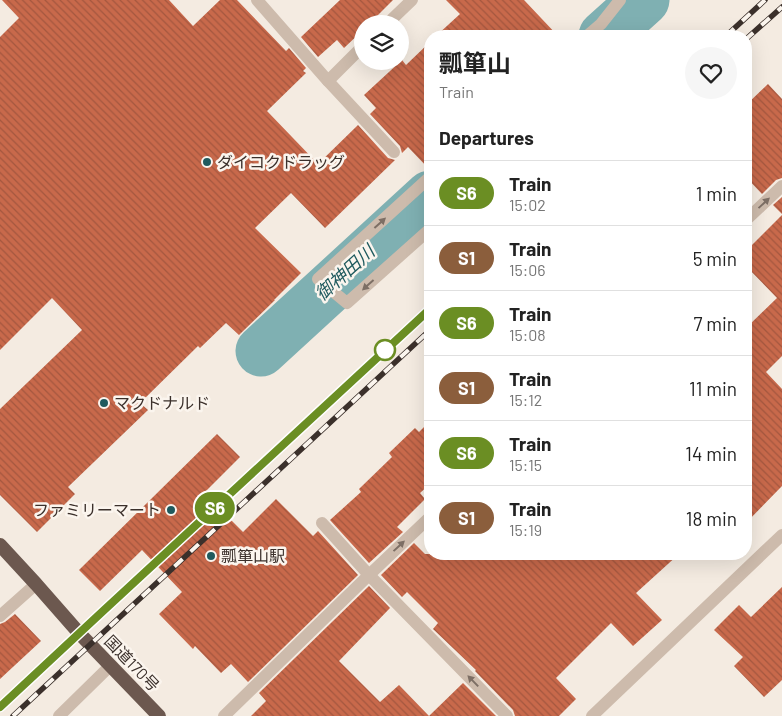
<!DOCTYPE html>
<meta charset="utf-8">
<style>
:root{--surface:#fff;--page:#f6f6f6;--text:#222;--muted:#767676;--line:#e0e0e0}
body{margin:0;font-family:Barlow,"Noto Sans JP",sans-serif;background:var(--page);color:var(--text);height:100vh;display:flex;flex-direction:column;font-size:19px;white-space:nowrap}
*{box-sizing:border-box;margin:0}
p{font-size:16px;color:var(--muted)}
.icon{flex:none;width:28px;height:28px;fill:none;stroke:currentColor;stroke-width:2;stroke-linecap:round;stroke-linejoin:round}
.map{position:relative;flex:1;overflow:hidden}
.drawer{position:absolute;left:424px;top:30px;width:328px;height:530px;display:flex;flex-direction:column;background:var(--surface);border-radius:20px;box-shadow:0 5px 20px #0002}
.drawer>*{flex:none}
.badge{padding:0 10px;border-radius:16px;font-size:18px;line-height:32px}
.buttons{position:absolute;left:354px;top:15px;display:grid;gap:10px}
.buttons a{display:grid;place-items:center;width:55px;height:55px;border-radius:50%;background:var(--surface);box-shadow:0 5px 20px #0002;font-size:25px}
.map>.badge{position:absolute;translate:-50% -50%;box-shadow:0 0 0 2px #fff}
h2{padding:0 15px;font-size:19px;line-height:45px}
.round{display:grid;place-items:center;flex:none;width:52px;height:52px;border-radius:26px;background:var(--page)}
.overview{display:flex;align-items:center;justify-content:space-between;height:85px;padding:0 15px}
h1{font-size:24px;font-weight:700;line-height:38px}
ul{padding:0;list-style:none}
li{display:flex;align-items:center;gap:15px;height:65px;padding:0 15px;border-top:1px solid var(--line)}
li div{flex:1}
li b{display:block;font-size:19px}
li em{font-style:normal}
li .badge{min-width:55px;font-weight:700;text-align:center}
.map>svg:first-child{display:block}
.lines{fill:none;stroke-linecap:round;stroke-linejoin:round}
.river{stroke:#7fb0b2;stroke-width:51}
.building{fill:url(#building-back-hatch)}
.minor{stroke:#cdbbac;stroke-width:12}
.trunk{stroke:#6c584f;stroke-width:14}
.rail-casing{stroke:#3b302b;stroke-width:5.5}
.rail{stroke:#fbf5ee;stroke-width:4;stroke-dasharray:11;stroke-linecap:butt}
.oneway{fill:#7d6f65}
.line-casing{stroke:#fff;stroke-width:11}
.line{stroke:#6b8e23;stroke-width:8}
.poi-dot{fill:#1f5a5e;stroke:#fbf5ee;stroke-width:2}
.stop-dot{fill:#fff;stroke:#6b8e23;stroke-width:2.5}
.labels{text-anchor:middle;stroke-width:5;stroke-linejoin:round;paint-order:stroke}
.poi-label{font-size:16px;fill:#3b302b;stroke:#fbf5ee;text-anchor:start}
.street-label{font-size:16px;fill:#3b302b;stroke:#fbf5ee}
.water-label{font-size:18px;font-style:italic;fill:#1f5a5e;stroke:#fbf5ee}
</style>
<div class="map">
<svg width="782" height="716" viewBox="0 0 782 716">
<defs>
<pattern id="building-back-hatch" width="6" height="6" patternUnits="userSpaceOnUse" patternTransform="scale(1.25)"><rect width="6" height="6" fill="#c8694b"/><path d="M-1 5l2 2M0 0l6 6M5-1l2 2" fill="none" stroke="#a4573f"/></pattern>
</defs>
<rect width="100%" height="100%" fill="#f4ebe1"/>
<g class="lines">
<g class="river">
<path d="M604,36L644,0"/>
<path d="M261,351L430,196"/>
</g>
</g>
<g class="building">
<path d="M2,0H169L193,26L220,0H237L286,51L289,48L306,68L303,71L306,73L267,111L318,164L358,125L388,158L395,160L325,228L291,193L255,228L301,273L274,300H275L239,335L226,323L200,348L198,346L140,403L148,410L68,487L75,494L37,532L0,495V409L82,330L52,298L0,350V37L19,18Z"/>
<path d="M340,0H393L369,24H362V31L344,48L337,40L318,57L301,37Z"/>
<path d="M446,0H524L558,36H436L460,14Z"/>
<path d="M430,42V169H429L408,147L402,153L400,146L370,114L376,108L364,95L402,60L406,65Z"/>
<path d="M768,84L782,99V178L776,180L762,194L745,176V106Z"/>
<path d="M782,197V214L773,205Z"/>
<path d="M782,215V356L766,372L782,389V486L745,524V329L777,298L745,265V252Z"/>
<path d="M430,421V484L420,493L425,499L397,527L403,532L369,563L330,520L361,492L359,489L392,457L389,453L415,428L419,432Z"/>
<path d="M217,434L240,457L204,493L243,532L276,499L313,536L318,531L358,575L248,682L231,664L221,673L195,646L193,649L159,614L182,592L142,550L100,591L79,570Z"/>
<path d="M414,543L425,554H679L636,593L662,620L633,646L611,623L556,678L576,699L559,716H515L513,710L475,671L476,670L433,629L438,623L407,592L402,597L381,575Z"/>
<path d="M369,586L390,608L339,661L380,702L399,685L429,716L463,683L496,716H251L266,701L259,693Z"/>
<path d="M782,587V680L764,697L734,666L743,657L714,630L739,605L751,617Z"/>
<path d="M15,614L41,641L0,679V624L5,622Z"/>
</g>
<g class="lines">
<g class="minor">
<path d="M257,0L328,81L394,152"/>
<path d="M387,24L412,0"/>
<path d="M587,36L601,24L620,0"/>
<path d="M328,81L362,47"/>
<path d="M430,177L318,279L347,303L430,229"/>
<path d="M745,221L782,186"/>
<path d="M322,523L369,575L507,716"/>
<path d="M0,616L36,584"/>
<path d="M59,716L110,666"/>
<path d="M224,716L369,575L430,517"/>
<path d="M592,716L782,535"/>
</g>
<path class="trunk" d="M0,545L36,584L79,633L159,716"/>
<g class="rail-casing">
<g id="rail">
<path d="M726,36L765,0"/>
<path d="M745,40L782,7"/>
<path d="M0,707L102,612L430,309"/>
<path d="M13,716L430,330"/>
</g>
</g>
<use href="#rail" class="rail"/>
</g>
<defs><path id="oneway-solid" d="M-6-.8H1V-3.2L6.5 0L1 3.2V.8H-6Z" transform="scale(1.25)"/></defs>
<g class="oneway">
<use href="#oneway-solid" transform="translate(764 203) rotate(-43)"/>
<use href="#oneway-solid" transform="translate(380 223) rotate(-42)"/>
<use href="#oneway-solid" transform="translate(368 285) rotate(138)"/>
<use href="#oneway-solid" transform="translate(399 546) rotate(-43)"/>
<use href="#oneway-solid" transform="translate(473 681) rotate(-134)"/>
</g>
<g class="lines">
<g class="line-casing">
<path id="line" d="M0,707L102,612L430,309"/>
</g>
<use href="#line" class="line"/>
</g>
<g class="poi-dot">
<circle cx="207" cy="162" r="5"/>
<circle cx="104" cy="403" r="5"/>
<circle cx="171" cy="510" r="5"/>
<circle cx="211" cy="556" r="5"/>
</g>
<circle class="stop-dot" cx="385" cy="350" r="10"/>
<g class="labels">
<g class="poi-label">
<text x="217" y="168">ダイコクドラッグ</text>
<text x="114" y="409">マクドナルド</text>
<text x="161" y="516" text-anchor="end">ファミリーマート</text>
<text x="221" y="562">瓢箪山駅</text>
</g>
<g class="street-label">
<text transform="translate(132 663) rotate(46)" y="6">国道170号</text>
</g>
<g class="water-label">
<text transform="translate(345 273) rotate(-42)" y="6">御神田川</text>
</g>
</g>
</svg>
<div class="buttons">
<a><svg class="icon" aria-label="layers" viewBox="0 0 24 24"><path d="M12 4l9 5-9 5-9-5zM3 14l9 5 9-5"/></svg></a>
</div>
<b class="badge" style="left:215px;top:508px;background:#6b8e23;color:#fff">S6</b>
<section class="drawer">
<div class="overview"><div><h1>瓢箪山</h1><p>Train</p></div><a class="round"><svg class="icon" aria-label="heart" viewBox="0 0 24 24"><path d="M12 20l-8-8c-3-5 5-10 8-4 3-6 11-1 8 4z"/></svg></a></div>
<h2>Departures</h2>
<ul>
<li><span class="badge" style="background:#6b8e23;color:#fff">S6</span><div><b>Train</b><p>15:02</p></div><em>1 min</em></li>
<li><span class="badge" style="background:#8b5e3c;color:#fff">S1</span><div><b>Train</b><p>15:06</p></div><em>5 min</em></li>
<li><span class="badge" style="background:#6b8e23;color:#fff">S6</span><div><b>Train</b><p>15:08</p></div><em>7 min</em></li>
<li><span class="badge" style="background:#8b5e3c;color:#fff">S1</span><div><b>Train</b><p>15:12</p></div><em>11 min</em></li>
<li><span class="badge" style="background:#6b8e23;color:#fff">S6</span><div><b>Train</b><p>15:15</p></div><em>14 min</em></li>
<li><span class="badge" style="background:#8b5e3c;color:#fff">S1</span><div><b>Train</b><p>15:19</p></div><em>18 min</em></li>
</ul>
</section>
</div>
